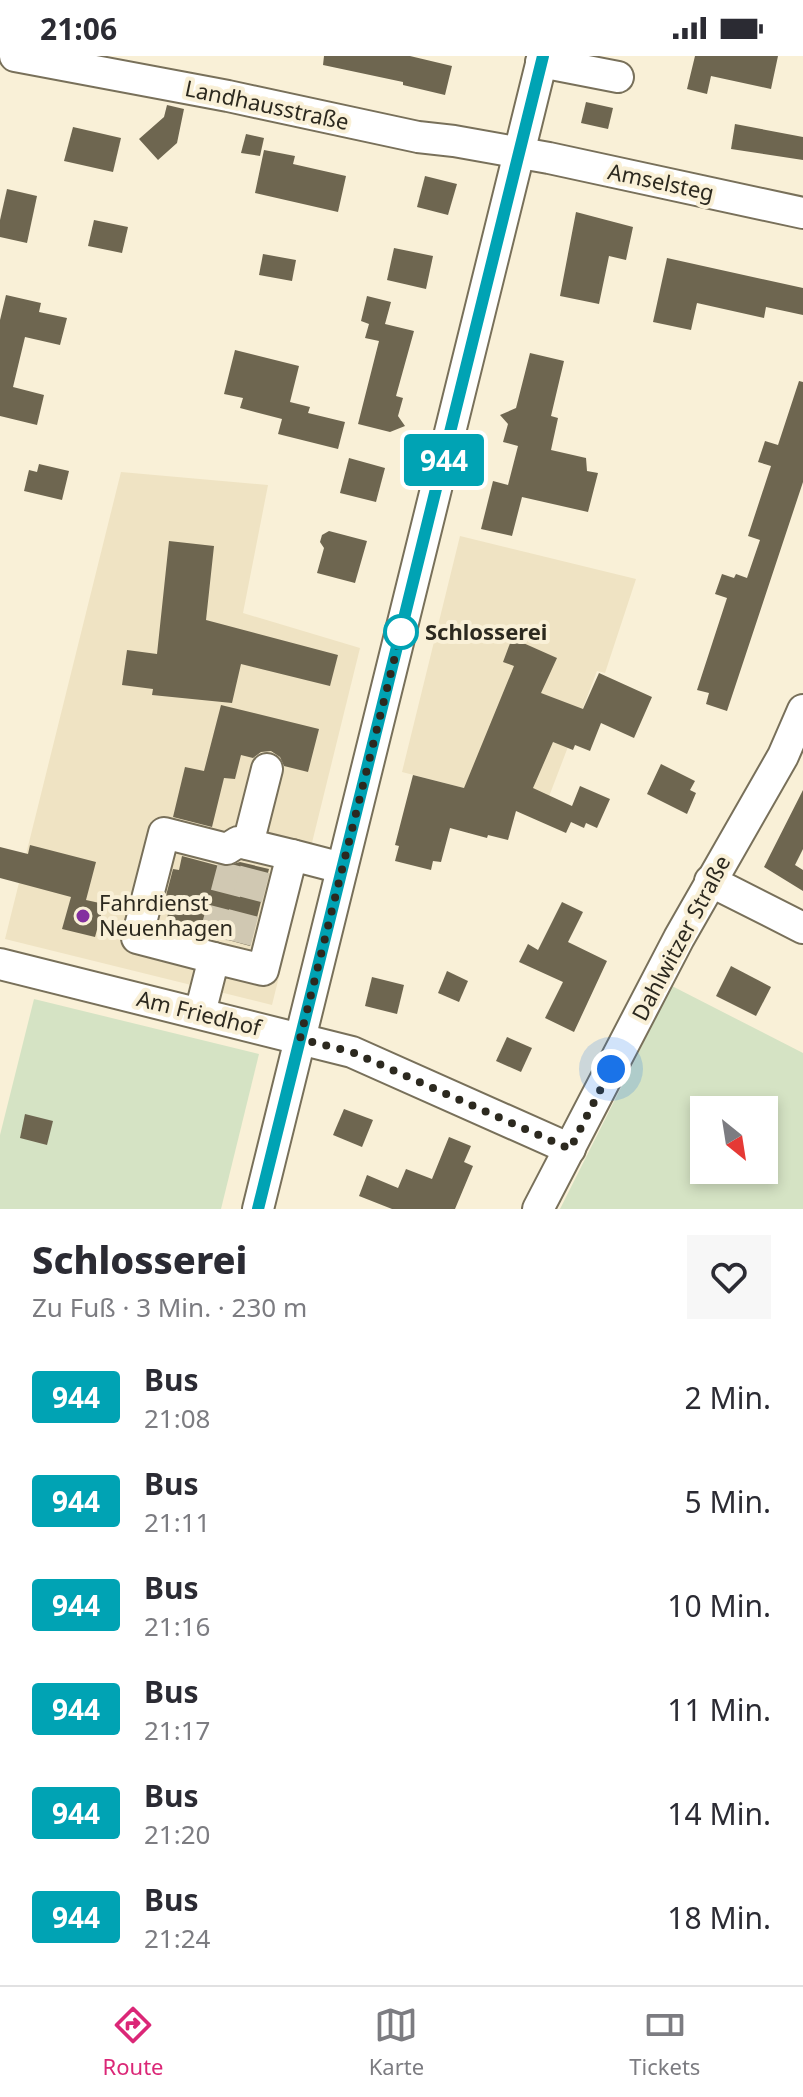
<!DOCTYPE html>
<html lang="de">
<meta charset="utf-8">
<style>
:root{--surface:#fff;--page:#f7f7f7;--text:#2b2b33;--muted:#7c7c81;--line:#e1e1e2;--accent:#db2777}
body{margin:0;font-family:"Noto Sans",sans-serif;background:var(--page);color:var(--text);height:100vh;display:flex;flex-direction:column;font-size:30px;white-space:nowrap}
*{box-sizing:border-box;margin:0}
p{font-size:26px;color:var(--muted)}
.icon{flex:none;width:44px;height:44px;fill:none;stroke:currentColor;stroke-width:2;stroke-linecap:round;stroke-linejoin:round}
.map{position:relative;height:1153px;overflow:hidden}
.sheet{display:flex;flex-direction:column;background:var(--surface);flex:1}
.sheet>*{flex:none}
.badge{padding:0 16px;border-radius:6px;font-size:28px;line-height:52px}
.needle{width:52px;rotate:150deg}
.buttons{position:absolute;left:690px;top:1040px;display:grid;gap:16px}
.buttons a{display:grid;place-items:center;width:88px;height:88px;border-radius:0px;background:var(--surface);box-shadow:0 4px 12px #0003;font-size:40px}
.you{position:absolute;width:40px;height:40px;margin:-20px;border:6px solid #fff;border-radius:50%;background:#1a73e8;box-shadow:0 0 0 12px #1a73e833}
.map>.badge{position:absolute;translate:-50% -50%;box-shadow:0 0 0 4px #fff}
.round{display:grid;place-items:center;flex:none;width:84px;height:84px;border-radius:0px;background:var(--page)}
.headline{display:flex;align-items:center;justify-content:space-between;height:136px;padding:0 32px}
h1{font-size:38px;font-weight:800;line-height:60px}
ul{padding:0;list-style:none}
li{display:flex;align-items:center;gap:24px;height:104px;padding:0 32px}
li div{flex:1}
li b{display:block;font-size:30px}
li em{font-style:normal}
li .badge{min-width:88px;font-weight:700;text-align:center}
.status{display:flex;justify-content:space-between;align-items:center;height:56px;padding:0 40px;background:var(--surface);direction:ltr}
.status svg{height:22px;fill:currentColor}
.tabs{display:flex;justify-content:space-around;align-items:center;height:112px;border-top:2px solid var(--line);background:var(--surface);font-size:22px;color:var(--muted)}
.tabs a{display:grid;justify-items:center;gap:4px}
.tabs .on{color:var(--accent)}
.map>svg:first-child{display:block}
.built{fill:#efe3c3}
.green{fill:#d5e3c4;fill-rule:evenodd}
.building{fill:#6e6650}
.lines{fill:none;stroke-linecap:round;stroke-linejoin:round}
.minor-tunnel{stroke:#d0c8b2;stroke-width:30;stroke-dasharray:30 15;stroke-linecap:butt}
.minor-casing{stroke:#78705a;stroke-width:34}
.minor{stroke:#fff;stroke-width:30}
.line-casing{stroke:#fff;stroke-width:18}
.line{stroke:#00a3b4;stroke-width:12}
.walk{stroke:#2c291f;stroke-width:8;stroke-dasharray:0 14.4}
.stop-dot{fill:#fff;stroke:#00a3b4;stroke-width:4}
.poi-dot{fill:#83309f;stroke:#f9f0d7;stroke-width:3}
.labels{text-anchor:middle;stroke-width:8;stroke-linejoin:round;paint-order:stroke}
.street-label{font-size:22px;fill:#2c291f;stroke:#f9f0d7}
.stop-label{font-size:22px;font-weight:bold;fill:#2c291f;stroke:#f9f0d7;text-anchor:start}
.poi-label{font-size:22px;fill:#2c291f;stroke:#f9f0d7;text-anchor:start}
</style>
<div class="status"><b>21:06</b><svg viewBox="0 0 49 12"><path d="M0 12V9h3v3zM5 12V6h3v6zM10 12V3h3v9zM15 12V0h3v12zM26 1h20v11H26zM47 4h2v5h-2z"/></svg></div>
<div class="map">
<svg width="803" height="1153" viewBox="0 0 803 1153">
<rect width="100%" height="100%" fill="#f9f0d7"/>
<g class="built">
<path d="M121,416L268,429L243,557L360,592L272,949L5,883Z"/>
<path d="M460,480L636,523L605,617L597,615L540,764L464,732L402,716Z"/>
</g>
<g class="green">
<path d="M672,930L803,997V1153H560ZM764,1054V1114H704V1054Z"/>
<path d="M34,943L259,998L221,1153H0V1079Z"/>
</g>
<g class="building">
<path d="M324,0H410L452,10L445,39L403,29V26L323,9Z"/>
<path d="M695,0H778L771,33L711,20L707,38L687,33Z"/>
<path d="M586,46L613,52L608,73L581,67Z"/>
<path d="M167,49L184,53L177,87L158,104L139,83L164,61Z"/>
<path d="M735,68L803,81V104L731,93Z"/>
<path d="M73,71L121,82L113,116L64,105Z"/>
<path d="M246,78L264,82L260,100L241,97Z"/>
<path d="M264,94L295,100L293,108L346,120L338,156L255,137Z"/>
<path d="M425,120L457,128L448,159L417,151Z"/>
<path d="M7,133L37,140L27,187L0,181V164Z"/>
<path d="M576,156L633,171L626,204L609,200L599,248L560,240Z"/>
<path d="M94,164L128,171L122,197L88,190Z"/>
<path d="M394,192L433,200L426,233L387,224Z"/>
<path d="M263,198L296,204L292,225L259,219Z"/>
<path d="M667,202L803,232V259L766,251L764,262L697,247L691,274L653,266Z"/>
<path d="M6,239L41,247L39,256L67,262L60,289L25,281L13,331L44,339L37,369L0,360V264Z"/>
<path d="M367,240L391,246L385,268L414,275L396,340L403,342L398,360L405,370L390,376L358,368L379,285L365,282L369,268L361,265Z"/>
<path d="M235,294L299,310L290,346L310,351L308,357L345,366L338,393L278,378L282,363L240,352L243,342L224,338Z"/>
<path d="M530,297L564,305L551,360L558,362L551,394L586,402L587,415L598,417L588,456L522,441L512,480L481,473L493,425L508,429L518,390L503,386L508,368L500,359L516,352Z"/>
<path d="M799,325L803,326V426L727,655L706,648L709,637L697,634L727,542L715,538L722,518L734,522L736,518L747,522L760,484L748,480L771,410L758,406L765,385L778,389Z"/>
<path d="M349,402L385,412L376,446L340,437Z"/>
<path d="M39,408L69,415L62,444L24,435L29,414L37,416Z"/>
<path d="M329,475L367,485L355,527L317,517L324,492L320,486L322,479Z"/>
<path d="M169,485L214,490L206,564L338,599L330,630L241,608L232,647L152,639L153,633L122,629L127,594L157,598Z"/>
<path d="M512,582L557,602L541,637L583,653L599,617L652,641L634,682L601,667L590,695L575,689L573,694L553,686L533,732L572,750L580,730L610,743L597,772L586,767L584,772L571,766L566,777L516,755L508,784L488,779L487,782L450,772L441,806L433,805L431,814L395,805L399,790L395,789L413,719L464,732L514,610L503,606Z"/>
<path d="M221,649L319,673L308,716L284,710L280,701L271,695L261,696L253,702L241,699L235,723L224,722L212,771L173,761L185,711L204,715Z"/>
<path d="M661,708L695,725L690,734L696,737L687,758L647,738Z"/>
<path d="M803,734V793L795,809L803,814V835L764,811Z"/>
<path d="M30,789L96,806L86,844L104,848L95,881L62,873L71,841L0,822V791L28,798Z"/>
<path d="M182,800L223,811L240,806L269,813L250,890L166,867L169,853L163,851L173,813L179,814Z"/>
<path d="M562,846L583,856L568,886L607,905L574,976L545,962L563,926L519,906L528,888L538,894Z"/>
<path d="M731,910L771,931L756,960L716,940Z"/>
<path d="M447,915L468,925L459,946L438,937Z"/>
<path d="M372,921L404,929L397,958L365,950Z"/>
<path d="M507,981L532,992L521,1016L496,1005Z"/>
<path d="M344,1053L373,1064L362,1091L333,1079Z"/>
<path d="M25,1058L53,1065L47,1089L20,1082Z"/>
<path d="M449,1081L471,1090L464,1106L473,1110L455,1153H392L359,1140L367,1119L398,1132L406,1113L432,1123Z"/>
</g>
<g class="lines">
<g class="minor-tunnel">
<path d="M214,881L234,805"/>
<path d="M236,886L256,810"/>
</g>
<g class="minor-casing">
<g id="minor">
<path d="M15,0L228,40L418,81L454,85L549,102L803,157"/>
<path d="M541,6L618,21"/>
<path d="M248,788L267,713"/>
<path d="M710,825L803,872"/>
<path d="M214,902L137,882L164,777L227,793L238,786L292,799"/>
<path d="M0,908L352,996L570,1093"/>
<path d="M200,957L214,902L263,914L292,799L342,812"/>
<path d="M258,1153L543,0"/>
<path d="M538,1153L679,882L783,700L803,654"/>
</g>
</g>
<use href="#minor" class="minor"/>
</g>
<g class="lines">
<g class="line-casing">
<path id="line" d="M258,1153L543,0"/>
</g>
<use href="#line" class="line"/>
<path class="walk" d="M401,576L300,983L352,996L570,1093L611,1013"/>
</g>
<circle class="stop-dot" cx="401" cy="576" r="16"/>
<circle class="poi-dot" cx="83" cy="860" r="8"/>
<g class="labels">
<g class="street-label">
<text transform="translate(267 49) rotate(12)" y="8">Landhausstraße</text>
<text transform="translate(661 126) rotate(12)" y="8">Amselsteg</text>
<text transform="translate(681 882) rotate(-62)" y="8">Dahlwitzer Straße</text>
<text transform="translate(199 957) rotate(14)" y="8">Am Friedhof</text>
</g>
<g class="stop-label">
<text x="425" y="584">Schlosserei</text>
</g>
<g class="poi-label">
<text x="99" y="855">Fahrdienst<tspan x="99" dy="25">Neuenhagen</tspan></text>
</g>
</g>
</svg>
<div class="buttons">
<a><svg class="needle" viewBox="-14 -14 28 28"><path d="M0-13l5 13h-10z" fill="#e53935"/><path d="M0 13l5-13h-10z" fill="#7c7c81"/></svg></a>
</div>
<div class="you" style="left:611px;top:1013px"></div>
<b class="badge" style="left:444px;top:404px;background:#00a3b4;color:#fff">944</b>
</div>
<section class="sheet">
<div class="headline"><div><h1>Schlosserei</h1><p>Zu Fuß · 3 Min. · 230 m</p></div><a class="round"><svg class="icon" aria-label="heart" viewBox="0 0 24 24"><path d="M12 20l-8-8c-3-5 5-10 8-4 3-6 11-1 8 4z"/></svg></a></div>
<ul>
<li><span class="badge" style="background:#00a3b4;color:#fff">944</span><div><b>Bus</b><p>21:08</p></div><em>2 Min.</em></li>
<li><span class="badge" style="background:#00a3b4;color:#fff">944</span><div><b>Bus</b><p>21:11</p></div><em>5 Min.</em></li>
<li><span class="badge" style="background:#00a3b4;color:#fff">944</span><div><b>Bus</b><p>21:16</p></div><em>10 Min.</em></li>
<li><span class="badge" style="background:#00a3b4;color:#fff">944</span><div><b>Bus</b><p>21:17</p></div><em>11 Min.</em></li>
<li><span class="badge" style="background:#00a3b4;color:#fff">944</span><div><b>Bus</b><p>21:20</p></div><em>14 Min.</em></li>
<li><span class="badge" style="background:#00a3b4;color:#fff">944</span><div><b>Bus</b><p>21:24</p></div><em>18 Min.</em></li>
</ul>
</section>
<nav class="tabs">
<a class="on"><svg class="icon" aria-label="directions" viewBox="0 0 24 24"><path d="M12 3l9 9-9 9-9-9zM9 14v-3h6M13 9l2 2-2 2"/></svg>Route</a>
<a><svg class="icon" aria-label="map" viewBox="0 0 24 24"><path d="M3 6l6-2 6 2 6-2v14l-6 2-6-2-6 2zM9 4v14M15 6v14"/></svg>Karte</a>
<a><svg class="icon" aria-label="tickets" viewBox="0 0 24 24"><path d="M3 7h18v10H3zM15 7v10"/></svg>Tickets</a>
</nav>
